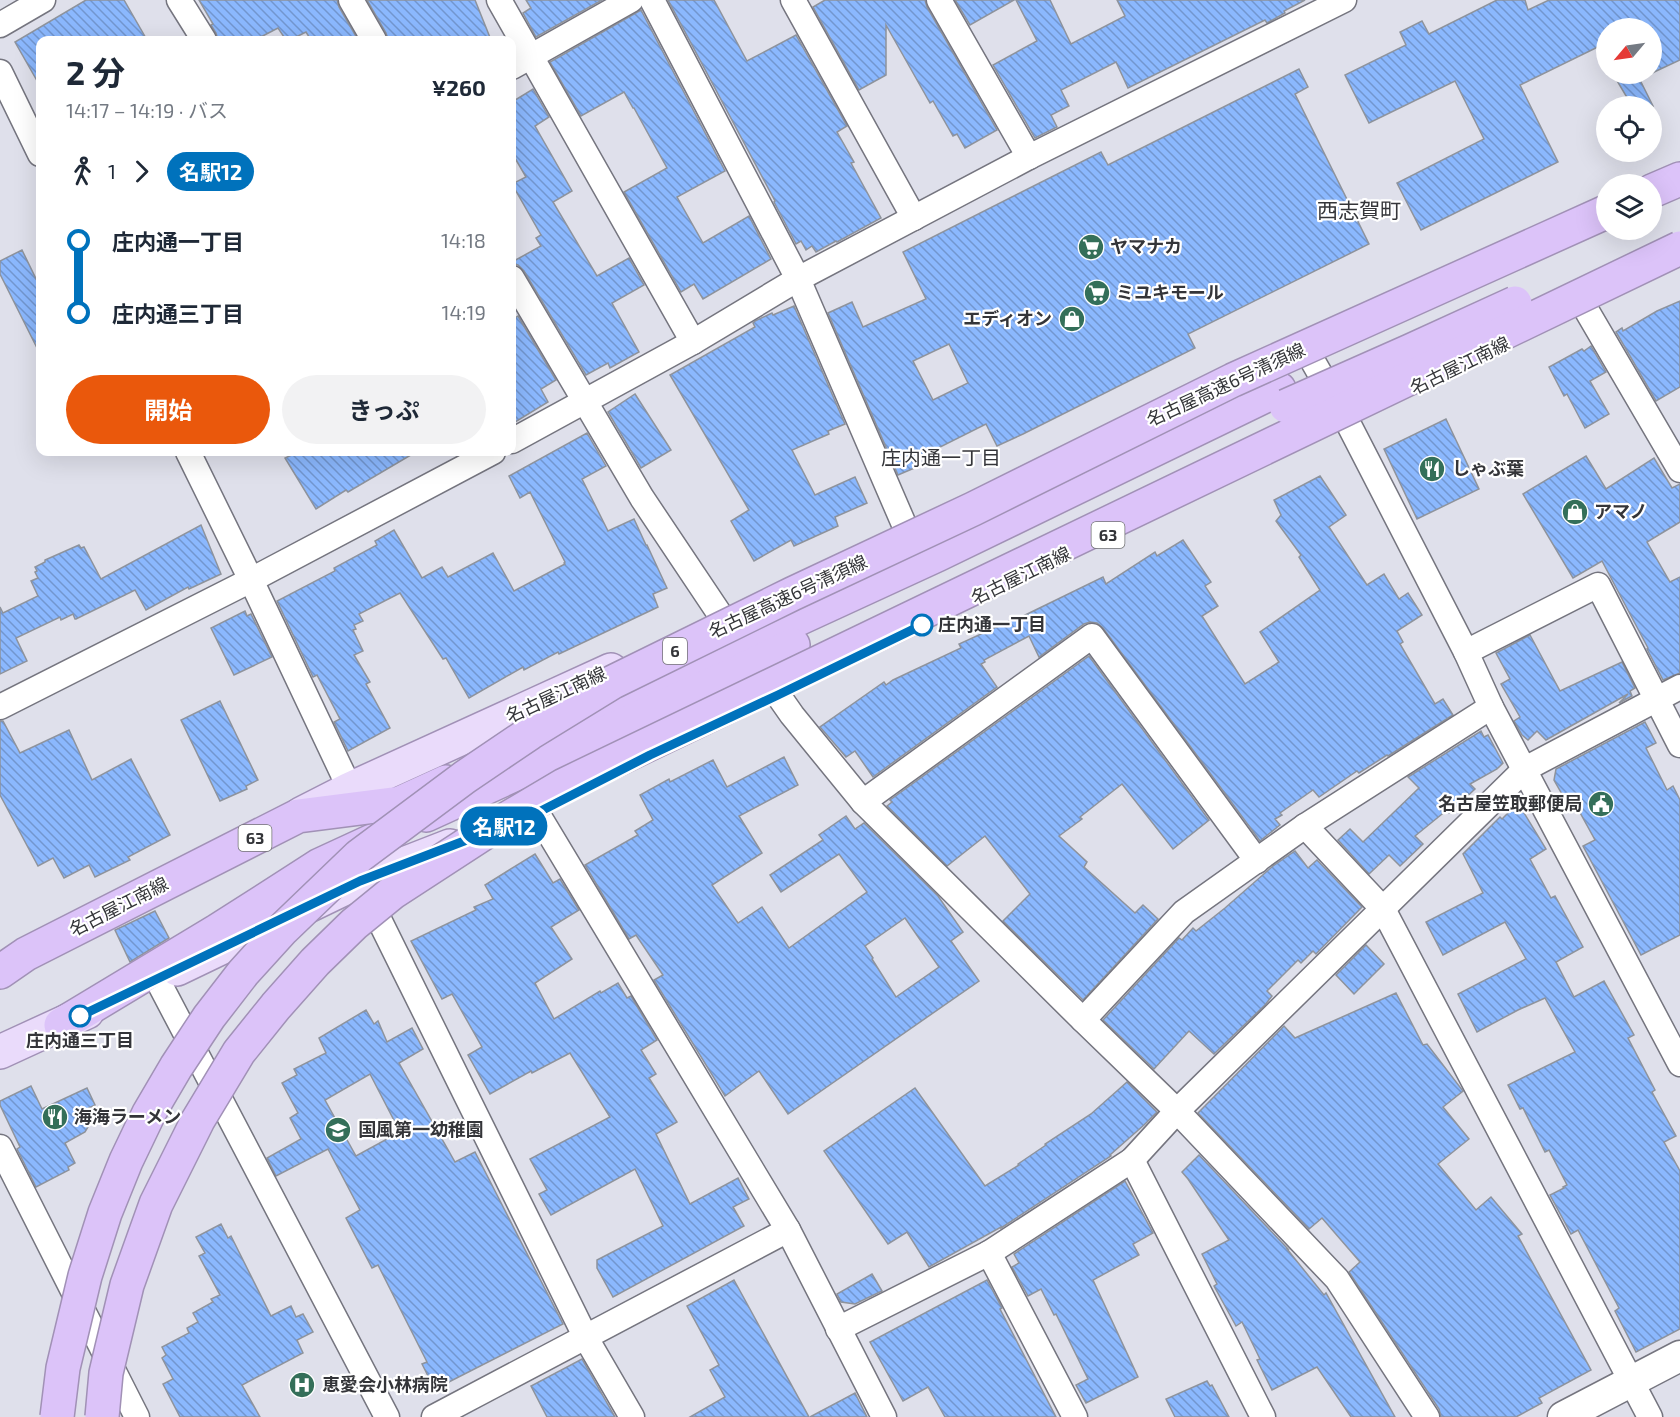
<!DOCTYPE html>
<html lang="ja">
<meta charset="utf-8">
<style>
:root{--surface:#fff;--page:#f2f2f3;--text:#1f2937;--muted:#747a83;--accent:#ea580c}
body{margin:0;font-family:"Exo 2","Noto Sans JP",sans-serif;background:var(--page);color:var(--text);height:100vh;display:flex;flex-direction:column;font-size:22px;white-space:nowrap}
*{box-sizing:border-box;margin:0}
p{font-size:20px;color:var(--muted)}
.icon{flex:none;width:33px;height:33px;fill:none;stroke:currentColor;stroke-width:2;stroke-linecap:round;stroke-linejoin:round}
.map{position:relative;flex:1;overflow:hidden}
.panel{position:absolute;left:36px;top:36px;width:480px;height:420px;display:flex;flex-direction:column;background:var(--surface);border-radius:12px;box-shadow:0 6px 24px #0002}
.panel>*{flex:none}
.badge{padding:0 12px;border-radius:20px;font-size:21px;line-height:39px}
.needle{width:39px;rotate:241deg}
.tools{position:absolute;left:1596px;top:18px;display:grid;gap:12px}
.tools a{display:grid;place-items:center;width:66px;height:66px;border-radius:50%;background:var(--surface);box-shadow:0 6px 24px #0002;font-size:30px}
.map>.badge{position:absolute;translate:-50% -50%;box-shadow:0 0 0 3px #fff}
.legs{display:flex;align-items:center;gap:9px;height:66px;padding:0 30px;font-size:20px}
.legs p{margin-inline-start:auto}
.overview{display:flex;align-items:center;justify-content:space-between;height:102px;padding:0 30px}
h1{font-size:33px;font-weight:700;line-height:45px}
.cta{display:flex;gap:12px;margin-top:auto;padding:12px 30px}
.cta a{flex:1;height:69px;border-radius:36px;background:var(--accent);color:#fff;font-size:24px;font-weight:700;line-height:69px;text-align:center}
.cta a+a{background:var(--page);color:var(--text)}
ul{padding:0 30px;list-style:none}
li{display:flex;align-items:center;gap:21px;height:72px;font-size:22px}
li i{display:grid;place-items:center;width:9px;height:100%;margin:0 8px;background:currentColor}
li i::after{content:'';width:15px;height:15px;margin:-8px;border:4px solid;border-radius:50%;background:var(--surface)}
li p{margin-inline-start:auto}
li:first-child i{background:linear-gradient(#0000 50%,currentColor 0)}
li:last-child i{background:linear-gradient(currentColor 50%,#0000 0)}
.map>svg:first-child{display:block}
.building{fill:url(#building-back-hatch);stroke:#8e939c;stroke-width:1.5;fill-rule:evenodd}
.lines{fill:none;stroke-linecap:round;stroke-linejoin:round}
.minor-casing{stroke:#75757f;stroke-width:27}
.tertiary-casing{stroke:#75757f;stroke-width:33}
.primary-casing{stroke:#a191b6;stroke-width:36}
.motorway-casing{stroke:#a191b6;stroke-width:36}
.minor{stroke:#fff;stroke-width:24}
.tertiary{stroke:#fff;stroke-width:30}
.primary{stroke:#eadbfb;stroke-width:33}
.motorway{stroke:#dcc3f9;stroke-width:33}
.motorway-bridge-casing{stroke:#a191b6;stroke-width:36;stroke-linecap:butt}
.motorway-bridge{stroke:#dcc3f9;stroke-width:33}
.line-1-casing{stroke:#fff;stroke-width:14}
.line-1{stroke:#0072bc;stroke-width:9}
.stop-1-dot{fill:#fff;stroke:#0072bc;stroke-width:3}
.labels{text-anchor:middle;stroke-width:4.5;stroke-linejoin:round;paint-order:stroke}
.shield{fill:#fff;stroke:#717274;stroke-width:1.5}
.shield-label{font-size:16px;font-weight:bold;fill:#343539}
.poi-label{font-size:18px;font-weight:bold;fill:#343539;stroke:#fff;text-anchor:start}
.street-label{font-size:18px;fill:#343539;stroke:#fff}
.stop-label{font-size:18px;font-weight:bold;fill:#343539;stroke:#fff;text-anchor:start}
.neighbourhood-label{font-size:20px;fill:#343539;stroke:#fff}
.quarter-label{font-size:21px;fill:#343539;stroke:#fff}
</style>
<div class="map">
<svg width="1680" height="1417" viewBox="0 0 1680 1417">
<defs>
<pattern id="building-back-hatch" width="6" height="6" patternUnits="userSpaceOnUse" patternTransform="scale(1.5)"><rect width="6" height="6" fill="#8bb8fe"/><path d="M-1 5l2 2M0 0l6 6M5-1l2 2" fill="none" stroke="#7296cf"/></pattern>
</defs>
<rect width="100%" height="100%" fill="#dfe0eb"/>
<g class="building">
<path d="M86,0H124L147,40H40V86L15,42Z"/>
<path d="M199,0H337L339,7L358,40H311L306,32L290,40H286L278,28L255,40H218L216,33L211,25L213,24Z"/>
<path d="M367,0H475L491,40H388L386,33Z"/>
<path d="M526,0H602L536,37L523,13L531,8Z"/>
<path d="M668,0H714L747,61L796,35L847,126L837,132L854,162L851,163L881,218L837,242L836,241L816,252L812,246L806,250L801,241L796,244L774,202L775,201Z"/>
<path d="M825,0H925L927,7L997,130L965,148L957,134L953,136L933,101L930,103L886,25V75L859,90L813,7Z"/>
<path d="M955,0H1014L970,25Z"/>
<path d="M1016,0H1050L1071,44L1125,16L1117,0H1305L1284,11L1285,13L1267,23L1265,20L1128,88L1116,62L1061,90L1069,106L1051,115L1057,127L1035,138L993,65L1037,41Z"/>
<path d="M1497,0H1525L1528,10L1549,0H1680V60L1652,73V28H1606V43L1520,85L1558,162L1421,230L1397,183L1484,139L1455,81L1369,123L1345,75L1406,45L1400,32L1422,21L1429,34Z"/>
<path d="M641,10L725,171L677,197L703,243L749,216L771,259L703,299L694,284L681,292L624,192L667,168L634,108H633L624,92L581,116L550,62Z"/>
<path d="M1299,69L1308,87L1295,94L1369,244L1188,334L1195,348L1023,434L997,446L986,424L916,459L919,466L898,475L828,313L852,302L863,327L926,299L903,252L1101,152L1108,165ZM949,344L968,383L933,400L913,361Z"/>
<path d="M1613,74H1637L1653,106H1632Z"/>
<path d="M533,89L549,117L535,126L572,191L553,202L597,276L629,258L644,285L612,303L639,352L610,368L608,363L586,375L524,271L518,265L512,264V262L541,246L536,238L541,235L512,184L526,177L512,153V102Z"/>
<path d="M22,250L40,287V354L0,274V261Z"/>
<path d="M1680,301V387L1656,401L1616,332L1622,328L1623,331L1657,311Z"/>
<path d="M794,306L845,424L828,431L829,434L792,450L815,495L855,477L867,503L835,517L838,526L794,546L791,540L754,561L731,521L749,510L670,375L755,327L753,323L755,321L772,313L773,315Z"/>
<path d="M518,316L556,380L541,389L548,402L512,424V320Z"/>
<path d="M1591,346L1606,372L1590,381L1609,414L1585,428L1567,394L1564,396L1549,367L1582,349L1584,351Z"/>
<path d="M635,394L671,450L641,468L608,412Z"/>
<path d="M1446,419L1479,489L1417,519L1384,449Z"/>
<path d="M587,433L606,466L582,479L608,531L634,519L646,545H647L667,588L653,594L658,607L559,654L558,652L524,670L523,667L469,698L446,658L443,659L400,593L359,614L363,621L354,625L356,629L353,630L363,651L354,655L370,682L366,684L390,728L348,751L334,722L340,719L317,675L313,677L277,601L335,571L334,568L377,545L375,541L394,530L422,578L442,567L448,577L493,553L514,591L565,564L564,563L565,562L530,492L520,498L509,476Z"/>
<path d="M298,452H416L348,492L346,490L316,509L285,458Z"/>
<path d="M1586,456L1606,489L1654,458L1672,488L1680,484V522L1647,542L1670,582L1680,577V673L1663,680L1647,649L1648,648L1602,561L1573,578L1523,494Z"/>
<path d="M1320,476L1346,515L1329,527L1367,585L1384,574L1399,599L1408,593L1422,615L1397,631L1403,642L1400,644L1435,704L1443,699L1453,715L1388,756L1387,755L1359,773L1357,771L1319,797L1313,790L1280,813L1282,815L1275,819L1280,825L1260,841L1103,628L1097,623L1090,622L1084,624L1039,657L1029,636L984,660L985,662L981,664L997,687L873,777L855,751L846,757L820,727L884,682L886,685L893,680L961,648L959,644L1016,618L1017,619L1103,577L1106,584L1155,552L1157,556L1183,540L1211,582L1205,586L1218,606L1202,616L1245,684L1279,662L1260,632L1320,590L1299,557L1301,555L1276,521L1281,515L1274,500Z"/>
<path d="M201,525L221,574L189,589L188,587L146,610L135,590L76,619H75L73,614L61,620L60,617L16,638L27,661L0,674V607L3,613L38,596L31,581L38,578L35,572L37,571L35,567L45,562V560L79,545L81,548L84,547L101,579Z"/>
<path d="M245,611L247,616L251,614L272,657L234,675L211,628Z"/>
<path d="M1530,635L1560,691L1622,662L1635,688L1630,691L1632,696L1619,703L1628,694L1546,740L1537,731L1528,740L1522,735L1514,721L1520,717L1501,684L1510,679L1496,653Z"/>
<path d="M1089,656L1209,820L1173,849L1122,784L1080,817L1082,819L1059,836L1087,862L1084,867L1135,913L1143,905L1158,919L1083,1000L1003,921L1030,894L985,836L947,866L887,806L892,802L890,800Z"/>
<path d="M220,701L258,780L246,786L247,789L220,801L181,720Z"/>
<path d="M0,721H3L20,753L69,730L92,780L131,759L170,835L128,857L130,860L95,877L89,865L64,878L53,858L38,866L0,795Z"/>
<path d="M1645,722L1656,743L1646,748L1667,790L1673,786L1680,800V935L1641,955L1583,846L1595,840L1573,800L1567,803L1554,780L1556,769Z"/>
<path d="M1481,731L1484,737L1488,735L1503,763L1497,769L1470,784L1475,789L1449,813L1447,810L1415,836L1423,844L1400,866L1389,855L1369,874L1338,840L1350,829L1363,842L1419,788L1408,777Z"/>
<path d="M784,757L798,785L739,816L762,853L712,885L738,923L762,907L789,948L867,892L839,854L781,892L770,875L823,840L819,835L846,816L855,829L864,823L938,896L963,932L951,941L979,981L788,1114L759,1071L725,1096L654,980L663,975L636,935L629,939L585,865L638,835L635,831L653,820L640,795L669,779L670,782L713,760L727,787ZM905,918L939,967L896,997L872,959L873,958L865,946Z"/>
<path d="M1518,803L1546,849L1530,859L1551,898L1555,896L1583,947L1556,962L1574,997L1604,981L1634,1035L1628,1038L1655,1090L1652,1092L1676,1136L1664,1142L1680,1171V1329L1636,1352L1615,1311L1619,1308L1578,1230L1571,1234L1550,1195L1564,1188L1563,1187L1567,1185L1549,1150L1545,1152L1523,1108L1520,1109L1508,1085L1575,1052L1545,998L1518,1010L1477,1032L1458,994L1526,959L1505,922L1443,955L1426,922L1483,893L1463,854L1500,817L1502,819Z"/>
<path d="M1295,851L1308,868L1317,860L1362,907L1316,954L1313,951L1301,963L1298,960L1267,991L1272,996L1265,1005L1214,1054L1189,1031L1154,1069L1103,1020L1179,938L1182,940L1193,928L1196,931L1225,908L1273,866Z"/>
<path d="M535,854L553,883L560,879L579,910L551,927L572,959L535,983L554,1019L600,991L601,993L618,983L627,998L631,996L657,1040L641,1050L656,1074L649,1078L677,1122L656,1134L690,1204L738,1178L749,1199L733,1207L744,1226L613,1297L597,1268V1260L663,1226L635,1169L551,1215L539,1194L547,1190L530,1159L610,1117L570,1053L532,1073L531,1071L490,1094L468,1055L482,1047L452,994L442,999L411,941L476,910L474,907L493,899L485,885Z"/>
<path d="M155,911L169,938L130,962L115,930Z"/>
<path d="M1366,945L1384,964L1354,994L1336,975Z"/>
<path d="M1396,993L1423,1045L1427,1044L1463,1091L1443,1107L1469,1139L1438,1164L1476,1210L1491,1197L1522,1234L1518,1236L1591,1370L1539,1398L1542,1403L1516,1417H1441L1439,1409L1349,1272L1360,1262L1322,1218L1309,1229L1198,1113L1284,1026L1295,1038Z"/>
<path d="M366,1010L374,1024L378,1021L387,1042L412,1028L423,1049L399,1063L455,1162L475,1152L563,1324L441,1386L439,1383L433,1386L422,1364L427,1362L378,1265L372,1268L346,1218L360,1210L328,1149L276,1176L267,1158L301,1139L290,1118L298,1113L282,1083L297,1075L294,1069L326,1053L319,1038ZM370,1074L400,1132L356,1156L325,1100Z"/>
<path d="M1127,1082L1157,1112L1144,1125L1110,1155L1111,1156L1001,1228V1227L929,1267L907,1232L888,1244L824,1151L915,1088L985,1186L1019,1165L1018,1164L1046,1145L1045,1144L1091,1114Z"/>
<path d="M31,1086L42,1109L87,1088L95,1105L85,1110L91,1122L85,1132L65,1143L75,1163L68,1167L69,1170L36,1187L17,1149L20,1147L0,1105V1101Z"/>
<path d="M1199,1155L1288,1249H1287L1324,1295L1326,1293L1395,1417H1351L1317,1367L1272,1390L1257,1360L1260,1359L1242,1322L1236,1326L1214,1286L1217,1284L1202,1254L1229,1240L1188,1179L1182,1172Z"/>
<path d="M1125,1181L1153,1233L1133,1244L1139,1255L1093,1280L1138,1377L1086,1403L1076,1385L1088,1379L1056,1314L1054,1315L1041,1289L1028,1296L1012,1267L1019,1263L1014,1254Z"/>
<path d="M221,1224L228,1238L231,1236L271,1316L291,1306L296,1317L303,1314L313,1332L297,1340L303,1353L242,1385L260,1417H180L163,1384L173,1379L162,1358L166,1355L162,1347L189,1333L187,1328L198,1322L193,1313L213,1302L211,1299L220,1295L199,1256L205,1253L196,1237Z"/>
<path d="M872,1274L882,1291L855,1304L841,1302L837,1294Z"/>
<path d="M734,1280L809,1417H690L725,1397L710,1370L719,1365L687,1306Z"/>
<path d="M987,1280L1002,1308L1000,1309L1056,1417H945L928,1387L903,1401L870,1342Z"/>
<path d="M582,1359L615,1417H547L531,1386Z"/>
<path d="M1207,1381L1210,1386L1212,1385L1229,1417H1175L1166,1399Z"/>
<path d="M855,1393L867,1417H810Z"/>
</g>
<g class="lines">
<g class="minor-casing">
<g id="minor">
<path d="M179,0L204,40"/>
<path d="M351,0L374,40"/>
<path d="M499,0L693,342"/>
<path d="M652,0L798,279L909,536"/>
<path d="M793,0L914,218"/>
<path d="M939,0L1029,157"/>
<path d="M0,25L43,0"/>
<path d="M512,67L631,0"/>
<path d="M0,72L40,154"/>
<path d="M512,278L642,498L723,619"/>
<path d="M1584,306L1680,470"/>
<path d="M1307,351L1347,421L1466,652L1491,707L1680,1064"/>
<path d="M512,441L693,342L798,279L1029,157L1344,0"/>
<path d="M188,452L251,580L350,789"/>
<path d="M1466,652L1598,585L1680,745"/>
<path d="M778,695L792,715L863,802L1083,1020L1177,1111L1337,1279L1427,1417"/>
<path d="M0,707L251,580L493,452"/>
<path d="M863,802L1092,636L1257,861"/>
<path d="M537,813L788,1230L884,1417"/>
<path d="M1305,826L1383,909L1650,1417"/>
<path d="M367,895L586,1338L632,1417"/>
<path d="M157,979L387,1417"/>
<path d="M1083,1020L1184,912L1305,826L1491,707"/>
<path d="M0,1147L137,1417"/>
<path d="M1132,1160L1263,1417"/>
<path d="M989,1253L1075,1417"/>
<path d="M838,1329L989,1253L1132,1160L1177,1111L1525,769L1680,687"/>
<path d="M434,1417L788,1230"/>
</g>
</g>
<g class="tertiary-casing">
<path id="tertiary" d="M1563,1417L1680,1356"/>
</g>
<g class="primary-casing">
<g id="primary">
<path d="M301,814L350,789L611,670"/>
<path d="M177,969L360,881L450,846"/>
<path d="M0,1052L87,1012"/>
</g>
</g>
<g class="motorway-casing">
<g id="motorway">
<path d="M1652,191L1680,179"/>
<path d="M561,728L937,555L1279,389"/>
<path d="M426,815L734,674L793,645"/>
<path d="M0,972L26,954L298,816L400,803L446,782"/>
<path d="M61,1025L217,931L320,865L372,841"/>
</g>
</g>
<use href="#minor" class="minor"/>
<use href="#tertiary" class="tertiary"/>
<use href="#primary" class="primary"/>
<use href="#motorway" class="motorway"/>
<g class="motorway-bridge-casing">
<g id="motorway-bridge">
<path d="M1286,406L1410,351L1515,303"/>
<path d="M57,1417L63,1368L85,1276L105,1213L126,1161L149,1113L176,1067L209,1017L243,973L283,929L359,856L465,777L530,733L613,682L792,594L973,509L1233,380L1606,212"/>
<path d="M102,1417L106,1373L127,1285L156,1204L198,1120L239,1052L276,1006L315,962L354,924L392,893L498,824L564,785L1680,248"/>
</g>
</g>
<use href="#motorway-bridge" class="motorway-bridge"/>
</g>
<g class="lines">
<g class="line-1-casing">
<path id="line-1" d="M80,1016L360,881L537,813L650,755L778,695L922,625"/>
</g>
<use href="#line-1" class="line-1"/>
</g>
<defs>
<g id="supermarket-disc" transform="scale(1.35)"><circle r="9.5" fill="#346f59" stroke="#fff"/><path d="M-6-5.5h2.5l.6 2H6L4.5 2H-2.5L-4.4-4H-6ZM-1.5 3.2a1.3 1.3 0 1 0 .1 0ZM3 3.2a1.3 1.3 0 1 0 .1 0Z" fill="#fff"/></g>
<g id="shop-disc" transform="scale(1.35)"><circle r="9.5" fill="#346f59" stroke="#fff"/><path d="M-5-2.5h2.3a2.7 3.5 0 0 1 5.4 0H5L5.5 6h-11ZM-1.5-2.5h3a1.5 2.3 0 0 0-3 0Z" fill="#fff"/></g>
<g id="restaurant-disc" transform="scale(1.35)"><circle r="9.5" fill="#346f59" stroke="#fff"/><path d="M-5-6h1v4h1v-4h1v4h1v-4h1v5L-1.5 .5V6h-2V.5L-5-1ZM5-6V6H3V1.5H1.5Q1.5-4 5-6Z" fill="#fff"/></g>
<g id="civic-disc" transform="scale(1.35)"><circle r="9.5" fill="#346f59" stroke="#fff"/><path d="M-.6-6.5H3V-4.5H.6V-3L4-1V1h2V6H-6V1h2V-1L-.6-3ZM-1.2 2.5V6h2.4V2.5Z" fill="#fff"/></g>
<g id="school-disc" transform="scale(1.35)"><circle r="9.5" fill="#346f59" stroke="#fff"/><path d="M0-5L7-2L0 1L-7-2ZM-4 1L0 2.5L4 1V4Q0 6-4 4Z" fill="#fff"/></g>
<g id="hospital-disc" transform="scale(1.35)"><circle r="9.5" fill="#346f59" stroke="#fff"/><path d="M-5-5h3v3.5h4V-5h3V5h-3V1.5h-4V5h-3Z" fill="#fff"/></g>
</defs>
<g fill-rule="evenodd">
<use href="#supermarket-disc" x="1091" y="247"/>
<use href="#supermarket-disc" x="1097" y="293"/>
<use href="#shop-disc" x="1072" y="319"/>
<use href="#restaurant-disc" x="1432" y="469"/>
<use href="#shop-disc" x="1575" y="512"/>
<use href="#civic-disc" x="1601" y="804"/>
<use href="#restaurant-disc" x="55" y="1117"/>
<use href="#school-disc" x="338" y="1130"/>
<use href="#hospital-disc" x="302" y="1385"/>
</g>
<g class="stop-1-dot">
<circle cx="922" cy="625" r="10"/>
<circle cx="80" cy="1016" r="10"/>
</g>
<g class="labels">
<g class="shield">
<rect x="1091.5" y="522" width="33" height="26" rx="4.5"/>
<rect x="663" y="638" width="24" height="26" rx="4.5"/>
<rect x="238.5" y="825" width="33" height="26" rx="4.5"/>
</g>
<g class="shield-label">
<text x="1108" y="541">63</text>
<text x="675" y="657">6</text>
<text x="255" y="844">63</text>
</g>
<g class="poi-label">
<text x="1110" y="253">ヤマナカ</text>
<text x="1116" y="299">ミユキモール</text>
<text x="1052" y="325" text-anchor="end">エディオン</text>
<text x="1452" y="475">しゃぶ葉</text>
<text x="1594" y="518">アマノ</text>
<text x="1582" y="810" text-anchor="end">名古屋笠取郵便局</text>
<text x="74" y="1123">海海ラーメン</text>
<text x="358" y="1136">国風第一幼稚園</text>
<text x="322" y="1391">恵愛会小林病院</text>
</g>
<g class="street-label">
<text transform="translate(1460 366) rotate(-26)" y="6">名古屋江南線</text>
<text transform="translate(1226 385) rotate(-25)" y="6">名古屋高速6号清須線</text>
<text transform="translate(1021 576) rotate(-26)" y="6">名古屋江南線</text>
<text transform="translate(788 597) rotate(-25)" y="6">名古屋高速6号清須線</text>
<text transform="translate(556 695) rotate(-25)" y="6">名古屋江南線</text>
<text transform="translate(119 907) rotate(-27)" y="6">名古屋江南線</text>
</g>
<g class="stop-label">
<text x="938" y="631">庄内通一丁目</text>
<text x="80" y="1047" text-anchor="middle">庄内通三丁目</text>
</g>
<g class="neighbourhood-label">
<text x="941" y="465">庄内通一丁目</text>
</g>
<g class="quarter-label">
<text x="1359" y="218">西志賀町</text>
</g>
</g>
</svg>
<div class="tools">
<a><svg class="needle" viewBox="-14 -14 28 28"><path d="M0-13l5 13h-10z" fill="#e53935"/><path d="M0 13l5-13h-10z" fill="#747a83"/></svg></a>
<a><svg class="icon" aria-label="locate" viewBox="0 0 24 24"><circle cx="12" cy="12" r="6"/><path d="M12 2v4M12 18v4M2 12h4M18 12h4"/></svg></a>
<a><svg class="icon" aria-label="layers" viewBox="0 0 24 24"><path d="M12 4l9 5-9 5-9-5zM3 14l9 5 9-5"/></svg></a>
</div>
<b class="badge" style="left:504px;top:826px;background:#0072bc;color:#fff">名駅12</b>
<section class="panel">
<div class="overview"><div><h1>2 分</h1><p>14:17 – 14:19 · バス</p></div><b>¥260</b></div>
<div class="legs"><svg class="icon" aria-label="walk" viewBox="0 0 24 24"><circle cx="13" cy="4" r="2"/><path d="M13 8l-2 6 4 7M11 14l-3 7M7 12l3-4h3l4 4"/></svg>1<svg class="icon" aria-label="forward" viewBox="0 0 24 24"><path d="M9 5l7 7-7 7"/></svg><b class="badge" style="background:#0072bc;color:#fff">名駅12</b></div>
<ul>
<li><i style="color:#0072bc"></i><b>庄内通一丁目</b><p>14:18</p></li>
<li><i style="color:#0072bc"></i><b>庄内通三丁目</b><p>14:19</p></li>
</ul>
<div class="cta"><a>開始</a><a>きっぷ</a></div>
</section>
</div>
